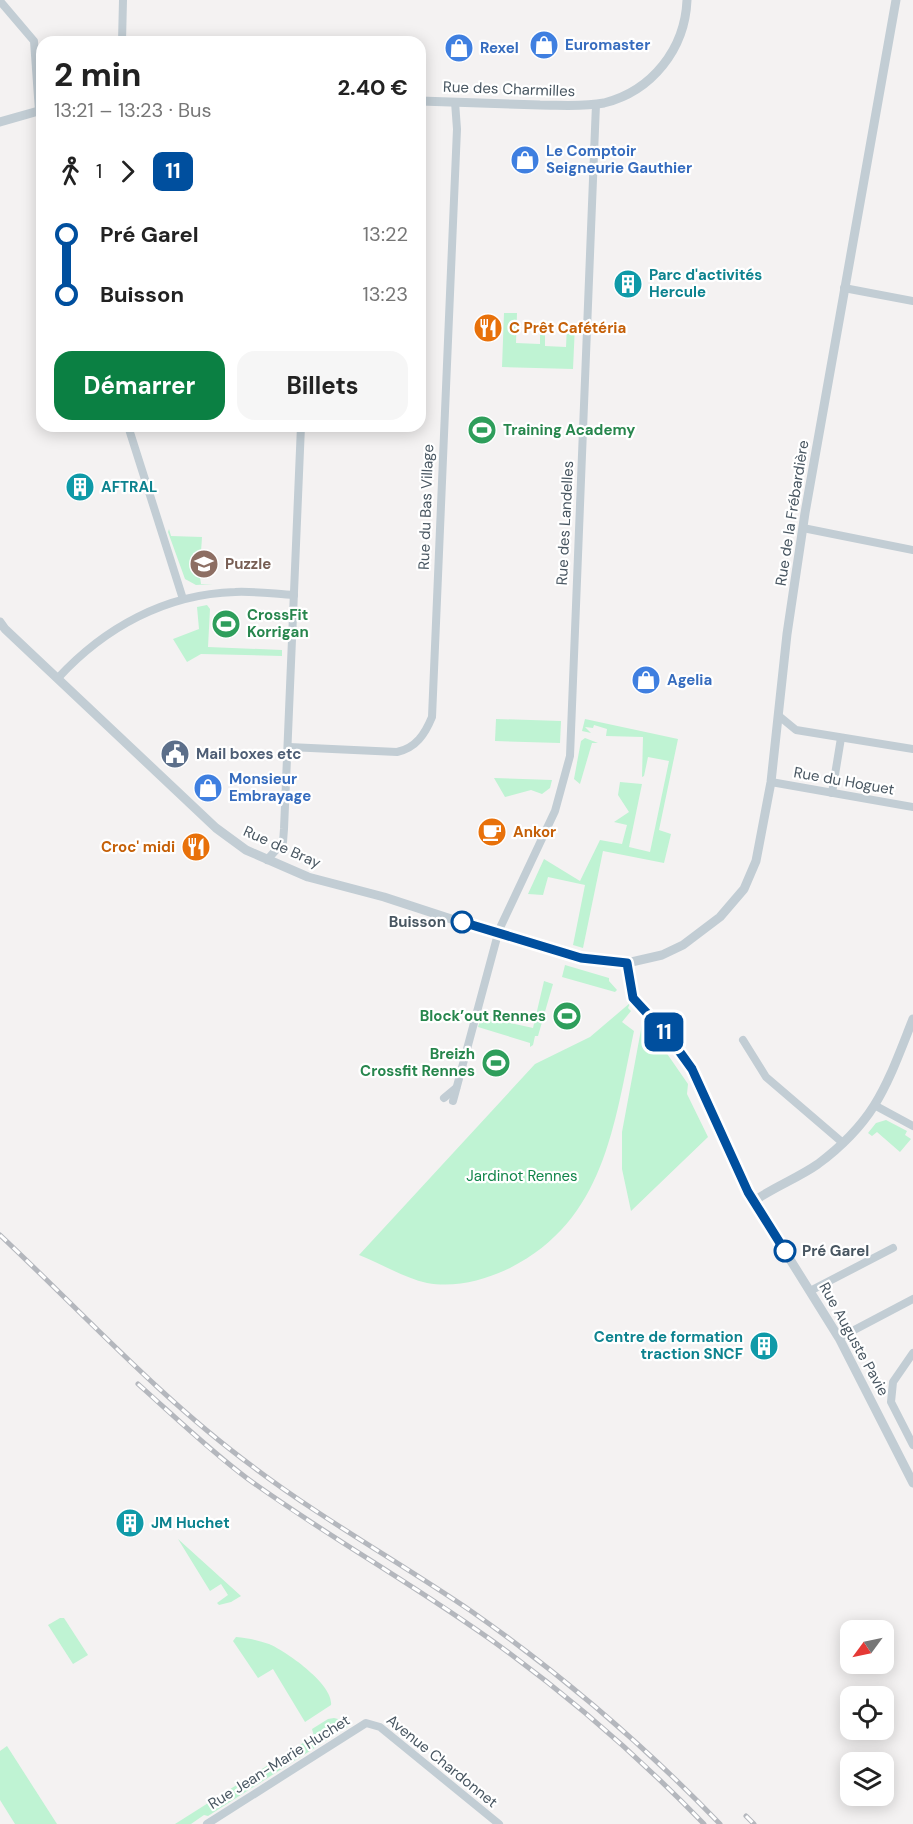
<!DOCTYPE html>
<html lang="fr">
<meta charset="utf-8">
<style>
:root{--surface:#fff;--page:#f6f6f6;--text:#222;--muted:#767676;--accent:#0b8043}
body{margin:0;font-family:"DM Sans",sans-serif;background:var(--page);color:var(--text);height:100vh;display:flex;flex-direction:column;font-size:22px;white-space:nowrap}
*{box-sizing:border-box;margin:0}
p{font-size:20px;color:var(--muted)}
.icon{flex:none;width:33px;height:33px;fill:none;stroke:currentColor;stroke-width:2;stroke-linecap:round;stroke-linejoin:round}
.map{position:relative;flex:1;overflow:hidden}
.drawer{position:absolute;left:36px;top:36px;width:390px;height:396px;display:flex;flex-direction:column;background:var(--surface);border-radius:18px;box-shadow:0 3px 15px #0003}
.drawer>*{flex:none}
.badge{padding:0 12px;border-radius:9px;font-size:21px;line-height:39px}
.needle{width:39px;rotate:237deg}
.tools{position:absolute;left:840px;top:1620px;display:grid;gap:12px}
.tools a{display:grid;place-items:center;width:54px;height:54px;border-radius:12px;background:var(--surface);box-shadow:0 3px 15px #0003;font-size:30px}
.map>.badge{position:absolute;translate:-50% -50%;box-shadow:0 0 0 3px #fff}
.legs{display:flex;align-items:center;gap:9px;height:66px;padding:0 18px;font-size:20px}
.legs p{margin-inline-start:auto}
.overview{display:flex;align-items:center;justify-content:space-between;height:102px;padding:0 18px}
h1{font-size:33px;font-weight:700;line-height:45px}
.cta{display:flex;gap:12px;margin-top:auto;padding:12px 18px}
.cta a{flex:1;height:69px;border-radius:18px;background:var(--accent);color:#fff;font-size:24px;font-weight:700;line-height:69px;text-align:center}
.cta a+a{background:var(--page);color:var(--text)}
ul{padding:0 18px;list-style:none}
li{display:flex;align-items:center;gap:21px;height:60px;font-size:22px}
li i{display:grid;place-items:center;width:9px;height:100%;margin:0 8px;background:currentColor}
li i::after{content:'';width:15px;height:15px;margin:-8px;border:4px solid;border-radius:50%;background:var(--surface)}
li p{margin-inline-start:auto}
li:first-child i{background:linear-gradient(#0000 50%,currentColor 0)}
li:last-child i{background:linear-gradient(currentColor 50%,#0000 0)}
.map>svg:first-child{display:block}
.green{fill:#bff3d3}
.lines{fill:none;stroke-linecap:round;stroke-linejoin:round}
.minor{stroke:#c2cdd4;stroke-width:8}
.tertiary{stroke:#c2cdd4;stroke-width:9}
.rail-casing{stroke:#b4b7bd;stroke-width:5}
.rail{stroke:#fff;stroke-width:3;stroke-dasharray:9;stroke-linecap:butt}
.line-1-casing{stroke:#fff;stroke-width:14}
.line-1{stroke:#004f9e;stroke-width:9}
.stop-1-dot{fill:#fff;stroke:#004f9e;stroke-width:3}
.labels{text-anchor:middle;stroke-width:4.5;stroke-linejoin:round;paint-order:stroke}
.shop-label{font-size:15px;font-weight:bold;fill:#366cbe;stroke:#fff;text-anchor:start}
.street-label{font-size:15px;fill:#485661;stroke:#fff}
.culture-label{font-size:15px;font-weight:bold;fill:#0d838f;stroke:#fff;text-anchor:start}
.food-label{font-size:15px;font-weight:bold;fill:#c56008;stroke:#fff;text-anchor:start}
.leisure-label{font-size:15px;font-weight:bold;fill:#27864d;stroke:#fff;text-anchor:start}
.education-label{font-size:15px;font-weight:bold;fill:#785e54;stroke:#fff;text-anchor:start}
.service-label{font-size:15px;font-weight:bold;fill:#4e5e75;stroke:#fff;text-anchor:start}
.stop-label{font-size:15px;font-weight:bold;fill:#485661;stroke:#fff;text-anchor:end}
.park-label{font-size:15px;fill:#11854a;stroke:#fff}
</style>
<div class="map">
<svg width="913" height="1824" viewBox="0 0 913 1824">
<rect width="100%" height="100%" fill="#f4f2f2"/>
<g class="green">
<path d="M504,313H517L516,343L540,344V335H545V346L566,347L567,325H575L573,369L502,367Z"/>
<path d="M169,529L171,536L202,537L201,552L193,553L195,576L200,577L201,584H213L196,585L185,579L168,532Z"/>
<path d="M207,605L210,609L208,647L282,650V656L201,654L187,662L173,639L199,629L197,607Z"/>
<path d="M496,719L561,721L560,743L495,741Z"/>
<path d="M585,719L678,739L659,830L671,834L664,863L603,851L583,948L573,945L585,885L548,877L543,895L528,894L544,859L580,881L600,840L622,844L627,825L614,822L629,812L618,795L620,782L642,784L629,847L650,852L669,761L648,757L644,776L642,777L643,737L606,736L607,729L594,725L593,728L585,727L591,733L582,731Z"/>
<path d="M585,738L598,743H592L580,784L574,779L581,741Z"/>
<path d="M494,778L552,780L550,788L542,794L531,790L505,797Z"/>
<path d="M565,965L609,978V981L617,990L615,992L562,977Z"/>
<path d="M544,981L553,984L538,1036H535L533,1045L530,1047V1043L478,1027L481,1018L483,1017L533,1028Z"/>
<path d="M630,1003L628,1008L631,1011L622,1022L634,1031C614,1125 605,1220 510,1268C485,1280 456,1288 427,1283C404,1278 380,1263 359,1255L535,1064L590,1037Z"/>
<path d="M643,1019L688,1084L687,1094L708,1137L631,1211L622,1169V1132Z"/>
<path d="M886,1120L907,1131L905,1135L911,1139L900,1152L877,1132L872,1136L868,1133L876,1123Z"/>
<path d="M178,1539L241,1596L231,1602L219,1605L217,1603L228,1595L221,1584L210,1591Z"/>
<path d="M60,1618H64L88,1655L73,1664L48,1625Z"/>
<path d="M236,1637C247,1638 258,1640 269,1644C286,1651 334,1685 331,1705L305,1722L273,1669L258,1678L233,1641Z"/>
<path d="M334,1718L350,1722L349,1726L208,1816L204,1815L191,1824H175L314,1736L312,1729L328,1719Z"/>
<path d="M7,1746L57,1824H15L0,1800V1751Z"/>
</g>
<g class="lines">
<g class="minor">
<path d="M0,1L34,41L39,111"/>
<path d="M122,42L123,0"/>
<path d="M844,288L913,301"/>
<path d="M128,426L183,599"/>
<path d="M803,528L913,550"/>
<path d="M58,678C104,628 165,594 235,592C254,591 275,594 294,595"/>
<path d="M779,716L796,730L913,749"/>
<path d="M289,747L397,752C416,748 425,734 432,717L457,129L455,102"/>
<path d="M771,782L913,807"/>
<path d="M832,793L841,738"/>
<path d="M267,860L283,842L284,829L301,426"/>
<path d="M743,1040L766,1077L843,1143"/>
<path d="M444,1098L456,1088"/>
<path d="M453,1101L499,930L555,811L570,756L596,104"/>
<path d="M876,1106L913,1126"/>
<path d="M810,1291L893,1248"/>
<path d="M839,1338L913,1299"/>
<path d="M913,1353L893,1382L891,1402L913,1445"/>
<path d="M207,1824L366,1723L380,1727L499,1824"/>
</g>
<g class="tertiary">
<path d="M420,101C460,102 500,104 540,105C561,105 583,107 604,103C652,91 685,49 687,0"/>
<path d="M0,122L42,110"/>
<path d="M0,622L5,629L216,828L246,850L308,877L384,897L515,940L604,963H627L662,955L683,945L720,917L744,889L756,861L771,782L787,634L805,513L896,0"/>
<path d="M627,963L634,998L669,1037L698,1079L748,1192L839,1338L913,1483"/>
<path d="M754,1201C774,1187 798,1178 818,1164C877,1120 887,1084 913,1019"/>
</g>
<g class="rail-casing">
<g id="rail">
<path d="M0,1235C83,1313 160,1398 252,1466C322,1519 399,1562 471,1611C561,1674 644,1745 720,1824"/>
<path d="M138,1384C174,1416 209,1450 248,1479C331,1539 422,1589 505,1650C576,1702 643,1761 704,1824"/>
<path d="M746,1816L754,1824"/>
</g>
</g>
<use href="#rail" class="rail"/>
</g>
<g class="lines">
<g class="line-1-casing">
<path id="line-1" d="M462,922L581,958L627,963L633,998L669,1037L692,1069L748,1192L785,1251"/>
</g>
<use href="#line-1" class="line-1"/>
</g>
<defs>
<g id="shop-disc" transform="scale(1.5)"><circle r="9.5" fill="#3f7fe0" stroke="#fff"/><path d="M-5-2.5h2.3a2.7 3.5 0 0 1 5.4 0H5L5.5 6h-11ZM-1.5-2.5h3a1.5 2.3 0 0 0-3 0Z" fill="#fff"/></g>
<g id="building-disc" transform="scale(1.5)"><circle r="9.5" fill="#0f9aa8" stroke="#fff"/><path d="M-4-6H4V6H1V3H-1V6H-4ZM-2.5-4.3h1.7v1.8h-1.7ZM.8-4.3h1.7v1.8H.8ZM-2.5-1h1.7V.8h-1.7ZM.8-1h1.7V.8H.8Z" fill="#fff"/></g>
<g id="restaurant-disc" transform="scale(1.5)"><circle r="9.5" fill="#e8710a" stroke="#fff"/><path d="M-5-6h1v4h1v-4h1v4h1v-4h1v5L-1.5 .5V6h-2V.5L-5-1ZM5-6V6H3V1.5H1.5Q1.5-4 5-6Z" fill="#fff"/></g>
<g id="stadium-disc" transform="scale(1.5)"><circle r="9.5" fill="#2e9e5b" stroke="#fff"/><path d="M0-5a6.5 5 0 1 0 0 10a6.5 5 0 1 0 0-10ZM-3.5-1.8h7v3.6h-7Z" fill="#fff"/></g>
<g id="school-disc" transform="scale(1.5)"><circle r="9.5" fill="#8d6e63" stroke="#fff"/><path d="M0-5L7-2L0 1L-7-2ZM-4 1L0 2.5L4 1V4Q0 6-4 4Z" fill="#fff"/></g>
<g id="civic-disc" transform="scale(1.5)"><circle r="9.5" fill="#5c6f8a" stroke="#fff"/><path d="M-.6-6.5H3V-4.5H.6V-3L4-1V1h2V6H-6V1h2V-1L-.6-3ZM-1.2 2.5V6h2.4V2.5Z" fill="#fff"/></g>
<g id="cafe-disc" transform="scale(1.5)"><circle r="9.5" fill="#e8710a" stroke="#fff"/><path d="M-5.5-4.5H6V0H3Q3 3.5 0 3.5H-2.5Q-5.5 3.5-5.5 0ZM3-3.2v2h1.7v-2ZM-6 4.5H4V6H-6Z" fill="#fff"/></g>
</defs>
<g fill-rule="evenodd">
<use href="#shop-disc" x="544" y="45"/>
<use href="#shop-disc" x="459" y="48"/>
<use href="#shop-disc" x="525" y="160"/>
<use href="#building-disc" x="628" y="284"/>
<use href="#restaurant-disc" x="488" y="328"/>
<use href="#stadium-disc" x="482" y="430"/>
<use href="#building-disc" x="80" y="487"/>
<use href="#school-disc" x="204" y="564"/>
<use href="#stadium-disc" x="226" y="624"/>
<use href="#shop-disc" x="646" y="680"/>
<use href="#civic-disc" x="175" y="754"/>
<use href="#shop-disc" x="208" y="788"/>
<use href="#cafe-disc" x="492" y="832"/>
<use href="#restaurant-disc" x="196" y="847"/>
<use href="#stadium-disc" x="567" y="1016"/>
<use href="#stadium-disc" x="496" y="1063"/>
<use href="#building-disc" x="764" y="1346"/>
<use href="#building-disc" x="130" y="1523"/>
</g>
<g class="stop-1-dot">
<circle cx="462" cy="922" r="10"/>
<circle cx="785" cy="1251" r="10"/>
</g>
<g class="labels">
<g class="shop-label">
<text x="565" y="50">Euromaster</text>
<text x="480" y="53">Rexel</text>
<text x="546" y="156">Le Comptoir<tspan x="546" dy="17">Seigneurie Gauthier</tspan></text>
<text x="667" y="685">Agelia</text>
<text x="229" y="784">Monsieur<tspan x="229" dy="17">Embrayage</tspan></text>
</g>
<g class="street-label">
<text transform="translate(509 89) rotate(2)" y="5">Rue des Charmilles</text>
<text transform="translate(426 507) rotate(-88)" y="5">Rue du Bas Village</text>
<text transform="translate(792 513) rotate(-81)" y="5">Rue de la Frébardière</text>
<text transform="translate(565 523) rotate(-87)" y="5">Rue des Landelles</text>
<text transform="translate(844 781) rotate(10)" y="5">Rue du Hoguet</text>
<text transform="translate(282 847) rotate(24)" y="5">Rue de Bray</text>
<text transform="translate(854 1339) rotate(61)" y="5">Rue Auguste Pavie</text>
<text transform="translate(442 1761) rotate(39)" y="5">Avenue Chardonnet</text>
<text transform="translate(279 1762) rotate(-32)" y="5">Rue Jean-Marie Huchet</text>
</g>
<g class="culture-label">
<text x="649" y="280">Parc d'activités<tspan x="649" dy="17">Hercule</tspan></text>
<text x="101" y="492">AFTRAL</text>
<text x="743" y="1342" text-anchor="end">Centre de formation<tspan x="743" dy="17">traction SNCF</tspan></text>
<text x="151" y="1528">JM Huchet</text>
</g>
<g class="food-label">
<text x="509" y="333">C Prêt Cafétéria</text>
<text x="513" y="837">Ankor</text>
<text x="175" y="852" text-anchor="end">Croc' midi</text>
</g>
<g class="leisure-label">
<text x="503" y="435">Training Academy</text>
<text x="247" y="620">CrossFit<tspan x="247" dy="17">Korrigan</tspan></text>
<text x="546" y="1021" text-anchor="end">Block’out Rennes</text>
<text x="475" y="1059" text-anchor="end">Breizh<tspan x="475" dy="17">Crossfit Rennes</tspan></text>
</g>
<g class="education-label">
<text x="225" y="569">Puzzle</text>
</g>
<g class="service-label">
<text x="196" y="759">Mail boxes etc</text>
</g>
<g class="stop-label">
<text x="446" y="927">Buisson</text>
<text x="802" y="1256" text-anchor="start">Pré Garel</text>
</g>
<g class="park-label">
<text x="522" y="1181">Jardinot Rennes</text>
</g>
</g>
</svg>
<div class="tools">
<a><svg class="needle" viewBox="-14 -14 28 28"><path d="M0-13l5 13h-10z" fill="#e53935"/><path d="M0 13l5-13h-10z" fill="#767676"/></svg></a>
<a><svg class="icon" aria-label="locate" viewBox="0 0 24 24"><circle cx="12" cy="12" r="6"/><path d="M12 2v4M12 18v4M2 12h4M18 12h4"/></svg></a>
<a><svg class="icon" aria-label="layers" viewBox="0 0 24 24"><path d="M12 4l9 5-9 5-9-5zM3 14l9 5 9-5"/></svg></a>
</div>
<b class="badge" style="left:664px;top:1032px;background:#004f9e;color:#fff">11</b>
<section class="drawer">
<div class="overview"><div><h1>2 min</h1><p>13:21 – 13:23 · Bus</p></div><b>2.40 €</b></div>
<div class="legs"><svg class="icon" aria-label="walk" viewBox="0 0 24 24"><circle cx="13" cy="4" r="2"/><path d="M13 8l-2 6 4 7M11 14l-3 7M7 12l3-4h3l4 4"/></svg>1<svg class="icon" aria-label="forward" viewBox="0 0 24 24"><path d="M9 5l7 7-7 7"/></svg><b class="badge" style="background:#004f9e;color:#fff">11</b></div>
<ul>
<li><i style="color:#004f9e"></i><b>Pré Garel</b><p>13:22</p></li>
<li><i style="color:#004f9e"></i><b>Buisson</b><p>13:23</p></li>
</ul>
<div class="cta"><a>Démarrer</a><a>Billets</a></div>
</section>
</div>
